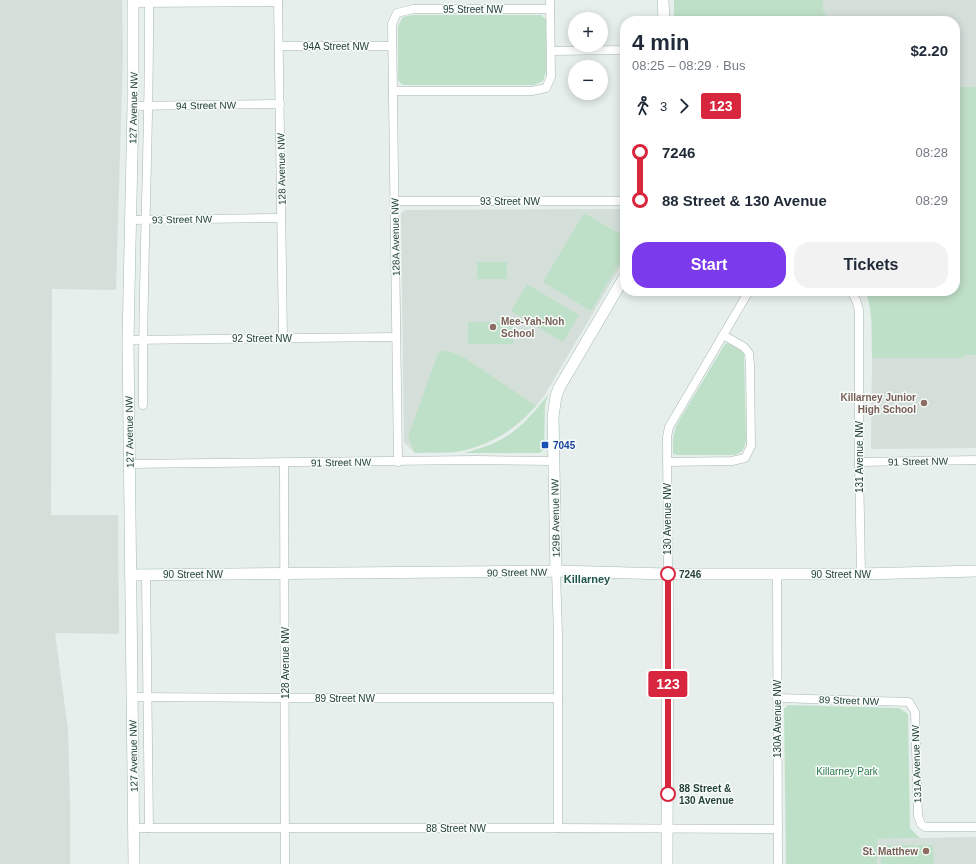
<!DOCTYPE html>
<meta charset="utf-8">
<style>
:root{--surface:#fff;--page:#f2f2f3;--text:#1f2937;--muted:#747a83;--accent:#7c3aed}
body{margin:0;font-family:Helvetica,sans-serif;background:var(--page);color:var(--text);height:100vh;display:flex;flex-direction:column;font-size:15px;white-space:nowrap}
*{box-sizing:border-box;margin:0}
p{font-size:13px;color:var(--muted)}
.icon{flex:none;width:22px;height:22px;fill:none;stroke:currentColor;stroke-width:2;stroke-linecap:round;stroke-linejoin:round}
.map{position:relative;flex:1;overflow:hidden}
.details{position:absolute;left:620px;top:16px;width:340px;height:280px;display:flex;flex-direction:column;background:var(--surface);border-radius:16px;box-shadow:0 2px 10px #0003}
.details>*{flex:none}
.badge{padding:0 8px;border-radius:3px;font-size:14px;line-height:26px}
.tools{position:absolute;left:568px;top:12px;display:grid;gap:8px}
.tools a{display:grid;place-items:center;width:40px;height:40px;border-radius:50%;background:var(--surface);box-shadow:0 2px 10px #0003;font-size:20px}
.map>.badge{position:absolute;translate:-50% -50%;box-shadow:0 0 0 2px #fff}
.legs{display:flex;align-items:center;gap:6px;height:44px;padding:0 12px;font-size:13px}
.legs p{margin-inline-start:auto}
.headline{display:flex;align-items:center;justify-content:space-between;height:68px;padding:0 12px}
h1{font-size:22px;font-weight:800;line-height:30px}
.cta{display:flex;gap:8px;margin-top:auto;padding:8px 12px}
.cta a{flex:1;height:46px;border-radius:16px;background:var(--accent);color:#fff;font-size:16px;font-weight:800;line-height:46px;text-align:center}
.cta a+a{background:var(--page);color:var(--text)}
ul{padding:0 12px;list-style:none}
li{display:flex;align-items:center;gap:14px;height:48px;font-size:15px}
li i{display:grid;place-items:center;width:6px;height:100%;margin:0 5px;background:currentColor}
li i::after{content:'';width:10px;height:10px;margin:-5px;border:3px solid;border-radius:50%;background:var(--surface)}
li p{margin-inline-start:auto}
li:first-child i{background:linear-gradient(#0000 50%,currentColor 0)}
li:last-child i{background:linear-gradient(currentColor 50%,#0000 0)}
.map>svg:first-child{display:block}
.built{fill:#d4dfda}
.green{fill:#bfe0c8}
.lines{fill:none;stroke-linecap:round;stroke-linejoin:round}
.street-casing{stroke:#a8b8b2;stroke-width:9}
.secondary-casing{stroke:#a4bbb3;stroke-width:12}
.street{stroke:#fff;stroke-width:8}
.secondary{stroke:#fff;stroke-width:11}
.line-1-casing{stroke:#fff;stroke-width:9}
.line-1{stroke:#d7263d;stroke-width:6}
.education-dot{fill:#8d6e63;stroke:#f7fbf9;stroke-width:1.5}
.transit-dot{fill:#1a4fb4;stroke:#f7fbf9;stroke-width:1.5}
.stop-1-dot{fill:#fff;stroke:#d7263d;stroke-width:2}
.labels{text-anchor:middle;stroke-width:3;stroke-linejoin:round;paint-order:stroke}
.street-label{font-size:10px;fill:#24423a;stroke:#f7fbf9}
.education-label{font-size:10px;font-weight:bold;fill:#785e54;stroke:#f7fbf9;text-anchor:end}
.transit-label{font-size:10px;font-weight:bold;fill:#164399;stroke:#f7fbf9;text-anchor:start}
.stop-label{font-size:10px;font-weight:bold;fill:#24423a;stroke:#f7fbf9;text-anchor:start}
.park-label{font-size:10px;fill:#2d7a4b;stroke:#f7fbf9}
.neighbourhood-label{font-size:11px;font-weight:bold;fill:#1f5548;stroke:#f7fbf9}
</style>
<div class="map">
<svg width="976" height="864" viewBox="0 0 976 864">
<rect width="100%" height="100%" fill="#e6efeb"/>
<g class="built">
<path d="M0,0H122L123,51L116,290L52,289L51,515H118L119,634L55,633L68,730L70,801V864H0Z"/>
<path d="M823,0H976V87H955V21H829L823,10Z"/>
<path d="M625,209V259L544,396L536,406L525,418L514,427L503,435L487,443L471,448L457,452L415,453L404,442L401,213L406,210Z"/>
<path d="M964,355H976V448L871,449L872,358H964Z"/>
<path d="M976,837V864H877V839Z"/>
</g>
<g class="green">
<path d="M674,0H823V10L829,21H674Z"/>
<path d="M412,15H541L546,20V72L543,81L534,85H405L401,84L398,80V26L403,17Z"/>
<path d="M955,87H976V355H964V358H872C871,337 874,310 865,291H955Z"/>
<path d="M584,213L625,237V253L591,311L543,282Z"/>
<rect x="477" y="262" width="30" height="17"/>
<path d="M527,284L579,315L563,342L511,311Z"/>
<rect x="468" y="322" width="45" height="22"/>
<path d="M729,343L741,351L744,355L746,440C744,449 743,452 735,455H677L673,454V438L676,426L725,344Z"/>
<path d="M445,350L462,356L536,406C518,425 501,438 476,447C470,449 462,451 455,452C442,453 429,452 415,453L408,437L438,353Z"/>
<path d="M548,395L545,405L544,450L539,453H465C477,449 489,446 500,440C520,430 534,412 548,395Z"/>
<path d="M788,705L899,708L908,714L910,828L920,838L877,839V864H786L784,709Z"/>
<path d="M881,845H933L934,864H881Z"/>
</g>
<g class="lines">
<g class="street-casing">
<g id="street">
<path d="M278,0L283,338"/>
<path d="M133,3L278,2"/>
<path d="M279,46H392"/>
<path d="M551,51L625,50"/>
<path d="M393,91H532L546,88L551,77L550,0"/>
<path d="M133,106L280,104"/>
<path d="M394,201H625"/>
<path d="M130,220L281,218"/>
<path d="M851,291L856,300L859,310V462L861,574"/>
<path d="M128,340L396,337"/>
<path d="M143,405C142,270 150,135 149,0"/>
<path d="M398,462L392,24L397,13L413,9H550"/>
<path d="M667,462L732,461L745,458L751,446L750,365L749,353L744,347L723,335"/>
<path d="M859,462L976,460"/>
<path d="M284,463L285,864"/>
<path d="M129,464L475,460L553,461"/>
<path d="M556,571L558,635V828"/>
<path d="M668,574L667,437L669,427L749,291"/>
<path d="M777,574L778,864"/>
<path d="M146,575L149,828"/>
<path d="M132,697L285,698H558"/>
<path d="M777,698L909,702L915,712L918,816L921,824L925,827H976"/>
<path d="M134,828H558L778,829"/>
</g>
</g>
<g class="secondary-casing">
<g id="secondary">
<path d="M133,0V106L128,340L134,864"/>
<path d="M663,0L664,21"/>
<path d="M556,571L553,417L556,396L559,388L625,276"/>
<path d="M130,575L556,571L668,574H861L976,571"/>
<path d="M667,864L668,574"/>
</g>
</g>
<use href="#street" class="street"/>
<use href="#secondary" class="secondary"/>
</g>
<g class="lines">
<g class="line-1-casing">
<path id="line-1" d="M668,794V574"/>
</g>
<use href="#line-1" class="line-1"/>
</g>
<g class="education-dot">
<circle cx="493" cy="327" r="4"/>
<circle cx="924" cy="403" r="4"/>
<circle cx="926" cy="851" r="4"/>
</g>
<rect class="transit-dot" x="541" y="441" width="8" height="8" rx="2"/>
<g class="stop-1-dot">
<circle cx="668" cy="574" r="7"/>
<circle cx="668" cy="794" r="7"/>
</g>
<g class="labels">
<g class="street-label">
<text x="473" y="13">95 Street NW</text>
<text x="336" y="50">94A Street NW</text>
<text transform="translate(206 105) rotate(-1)" y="4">94 Street NW</text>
<text transform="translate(133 108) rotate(-89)" y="4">127 Avenue NW</text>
<text transform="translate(281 169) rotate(-91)" y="4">128 Avenue NW</text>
<text x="510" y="205">93 Street NW</text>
<text transform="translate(182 219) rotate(-1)" y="4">93 Street NW</text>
<text transform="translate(395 237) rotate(-91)" y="4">128A Avenue NW</text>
<text x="262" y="342">92 Street NW</text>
<text transform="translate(129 432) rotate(-91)" y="4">127 Avenue NW</text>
<text transform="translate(859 457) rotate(-90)" y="4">131 Avenue NW</text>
<text transform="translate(918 461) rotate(-1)" y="4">91 Street NW</text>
<text transform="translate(341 462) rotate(-1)" y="4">91 Street NW</text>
<text transform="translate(555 518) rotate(-91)" y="4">129B Avenue NW</text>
<text transform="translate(667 519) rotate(-90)" y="4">130 Avenue NW</text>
<text transform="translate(517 572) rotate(-1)" y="4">90 Street NW</text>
<text x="193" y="578">90 Street NW</text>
<text x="841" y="578">90 Street NW</text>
<text transform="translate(285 663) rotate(-90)" y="4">128 Avenue NW</text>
<text x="345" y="702">89 Street NW</text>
<text transform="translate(849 700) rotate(2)" y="4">89 Street NW</text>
<text transform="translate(777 719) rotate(-90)" y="4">130A Avenue NW</text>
<text transform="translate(133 756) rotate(-91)" y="4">127 Avenue NW</text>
<text transform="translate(916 764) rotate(-92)" y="4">131A Avenue NW</text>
<text x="456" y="832">88 Street NW</text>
</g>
<g class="education-label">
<text x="501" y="325" text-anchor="start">Mee-Yah-Noh<tspan x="501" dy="12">School</tspan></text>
<text x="916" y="401">Killarney Junior<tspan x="916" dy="12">High School</tspan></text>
<text x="918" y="855">St. Matthew</text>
</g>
<g class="transit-label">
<text x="553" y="449">7045</text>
</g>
<g class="stop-label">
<text x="679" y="578">7246</text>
<text x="679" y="792">88 Street &amp;<tspan x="679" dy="12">130 Avenue</tspan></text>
</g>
<g class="park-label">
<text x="847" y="775">Killarney Park</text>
</g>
<g class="neighbourhood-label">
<text x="587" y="583">Killarney</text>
</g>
</g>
</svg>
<div class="tools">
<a>+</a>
<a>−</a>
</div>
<b class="badge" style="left:668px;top:684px;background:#d7263d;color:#fff">123</b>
<section class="details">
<div class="headline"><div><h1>4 min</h1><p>08:25 – 08:29 · Bus</p></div><b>$2.20</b></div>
<div class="legs"><svg class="icon" aria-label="walk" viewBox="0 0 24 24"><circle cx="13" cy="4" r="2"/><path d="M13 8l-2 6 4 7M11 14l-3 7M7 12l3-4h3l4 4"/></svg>3<svg class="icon" aria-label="forward" viewBox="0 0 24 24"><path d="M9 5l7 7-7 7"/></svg><b class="badge" style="background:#d7263d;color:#fff">123</b></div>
<ul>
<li><i style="color:#d7263d"></i><b>7246</b><p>08:28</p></li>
<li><i style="color:#d7263d"></i><b>88 Street &amp; 130 Avenue</b><p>08:29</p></li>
</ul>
<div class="cta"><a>Start</a><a>Tickets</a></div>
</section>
</div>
